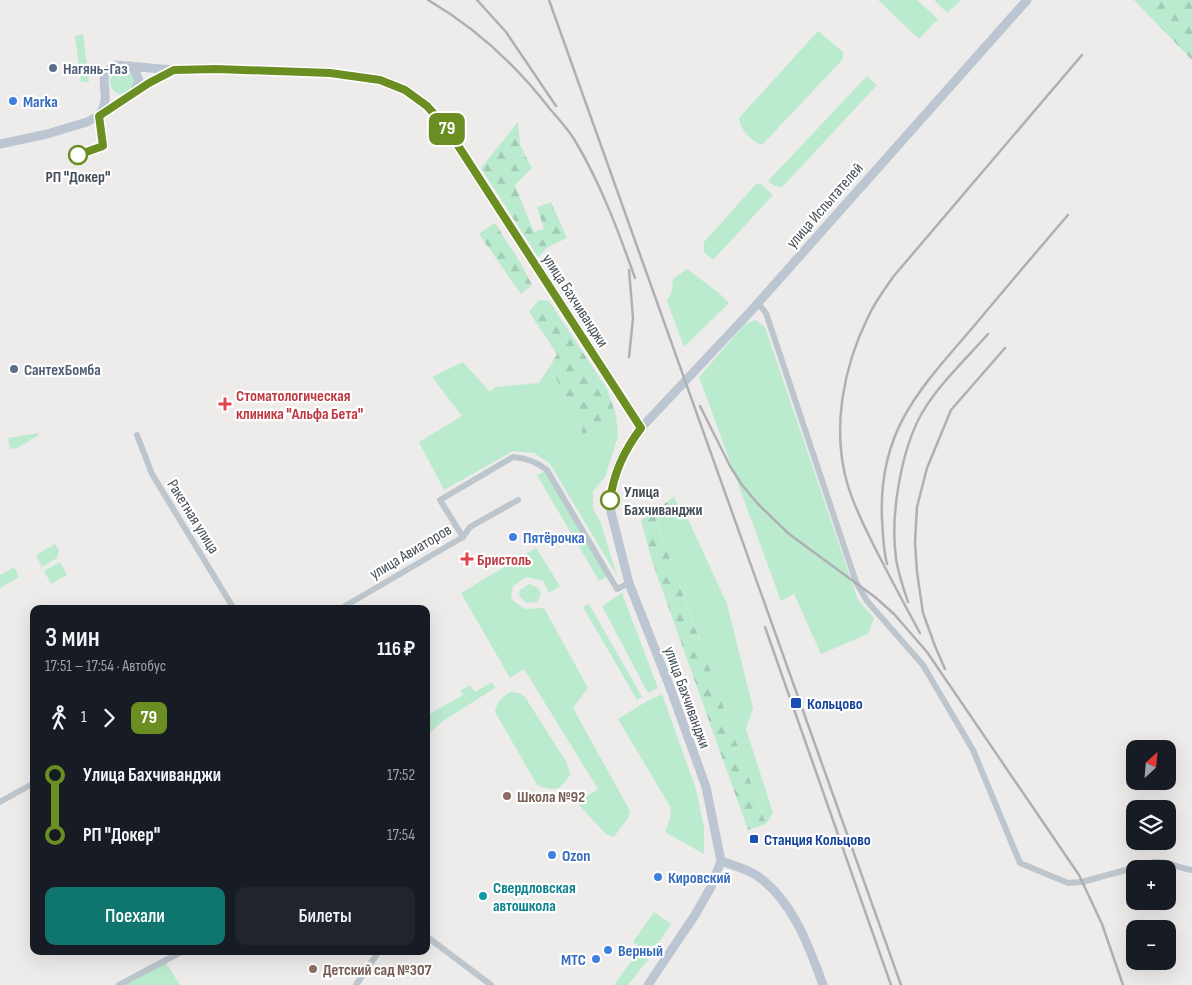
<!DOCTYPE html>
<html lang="ru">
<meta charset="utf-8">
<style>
:root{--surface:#171b24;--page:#20242c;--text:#f1f3f6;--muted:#9ea1a6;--accent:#0f766e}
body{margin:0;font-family:"Sofia Sans Condensed",sans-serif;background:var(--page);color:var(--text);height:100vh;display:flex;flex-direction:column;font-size:19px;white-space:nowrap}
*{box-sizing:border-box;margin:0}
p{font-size:16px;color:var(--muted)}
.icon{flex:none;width:28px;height:28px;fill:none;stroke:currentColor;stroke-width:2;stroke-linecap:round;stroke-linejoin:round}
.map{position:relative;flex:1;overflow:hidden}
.details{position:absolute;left:30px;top:605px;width:400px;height:350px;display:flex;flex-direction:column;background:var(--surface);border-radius:10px;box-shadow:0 5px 20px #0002}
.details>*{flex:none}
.badge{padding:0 10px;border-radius:8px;font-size:18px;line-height:32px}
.needle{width:32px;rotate:26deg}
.controls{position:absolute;left:1126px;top:740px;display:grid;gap:10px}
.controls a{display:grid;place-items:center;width:50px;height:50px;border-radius:10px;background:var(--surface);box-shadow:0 5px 20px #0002;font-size:25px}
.map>.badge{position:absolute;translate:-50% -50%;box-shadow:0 0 0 2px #fff}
.legs{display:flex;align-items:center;gap:8px;height:55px;padding:0 15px;font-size:16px}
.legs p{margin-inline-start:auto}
.head{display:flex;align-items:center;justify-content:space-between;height:85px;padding:0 15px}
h1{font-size:28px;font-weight:600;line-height:38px}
.button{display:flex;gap:10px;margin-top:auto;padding:10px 15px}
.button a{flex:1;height:58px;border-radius:10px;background:var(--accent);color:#fff;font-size:20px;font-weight:600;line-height:58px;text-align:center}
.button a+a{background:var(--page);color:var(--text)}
ul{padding:0 15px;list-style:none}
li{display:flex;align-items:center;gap:18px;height:60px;font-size:19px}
li i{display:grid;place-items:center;width:8px;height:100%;margin:0 6px;background:currentColor}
li i::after{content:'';width:12px;height:12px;margin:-6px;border:4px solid;border-radius:50%;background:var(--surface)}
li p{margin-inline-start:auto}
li:first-child i{background:linear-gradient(#0000 50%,currentColor 0)}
li:last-child i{background:linear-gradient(currentColor 50%,#0000 0)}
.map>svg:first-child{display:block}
.green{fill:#baebcf}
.forest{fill:url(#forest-firs)}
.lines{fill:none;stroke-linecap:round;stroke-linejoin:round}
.street{stroke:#bdc5cd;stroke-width:6}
.secondary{stroke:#bcc6d2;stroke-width:9}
.rail{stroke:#aeb0b5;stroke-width:2.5}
.line-1-casing{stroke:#fff;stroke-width:11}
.line-1{stroke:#6b8e23;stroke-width:8}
.service-dot{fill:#5c6f8a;stroke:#fff;stroke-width:2}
.shop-dot{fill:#3f7fe0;stroke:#fff;stroke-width:2}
.stop-1-dot{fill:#fff;stroke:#6b8e23;stroke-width:2.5}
.health-dot{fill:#e0444e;stroke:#fff;stroke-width:2}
.transit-dot{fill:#1a4fb4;stroke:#fff;stroke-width:2}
.education-dot{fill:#8d6e63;stroke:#fff;stroke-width:2}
.culture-dot{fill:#0f9aa8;stroke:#fff;stroke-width:2}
.labels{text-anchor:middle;stroke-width:4.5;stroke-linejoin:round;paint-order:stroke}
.service-label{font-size:16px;font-weight:bold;fill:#4e5e75;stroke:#fff;text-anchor:start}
.shop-label{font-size:16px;font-weight:bold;fill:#366cbe;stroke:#fff;text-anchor:start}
.stop-label{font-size:16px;font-weight:bold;fill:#454e57;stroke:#fff}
.street-label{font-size:16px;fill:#454e57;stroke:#fff}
.health-label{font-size:16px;font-weight:bold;fill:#be3a42;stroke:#fff;text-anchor:start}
.transit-label{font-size:16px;font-weight:bold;fill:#164399;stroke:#fff;text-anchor:start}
.education-label{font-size:16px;font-weight:bold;fill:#785e54;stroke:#fff;text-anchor:start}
.culture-label{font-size:16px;font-weight:bold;fill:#0d838f;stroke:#fff;text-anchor:start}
</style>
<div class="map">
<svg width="1192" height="985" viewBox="0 0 1192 985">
<defs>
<pattern id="forest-firs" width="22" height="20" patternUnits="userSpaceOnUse" patternTransform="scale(1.25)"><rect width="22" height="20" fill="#baebcf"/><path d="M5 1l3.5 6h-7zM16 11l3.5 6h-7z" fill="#a1cbb4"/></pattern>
</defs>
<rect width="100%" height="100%" fill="#eeebeb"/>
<g class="green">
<path d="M878,0H917L938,19L919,39Z"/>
<path d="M934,0H961L947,13Z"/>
<path d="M818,31L843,52V59L762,145C751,141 740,129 739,118Z"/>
<path d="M83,34L89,82H81L75,36Z"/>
<circle cx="122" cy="82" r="12"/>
<path d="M867,76L877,85L786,183L781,187L775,186L768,181Z"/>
<path d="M756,184H761L773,195L713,260L704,252V242Z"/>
<path d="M687,269L719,293L729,303L684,347L667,301L672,291L673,279Z"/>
<path d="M756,320L765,327L858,600L874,618L868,634L821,654L794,594L781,601L699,377L745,324Z"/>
<path d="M463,362L490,392L495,387L539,383L550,366L583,434L610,423L616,415L618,436L605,477L593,491V509L601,523L617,576L550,464L534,453L513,451L444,490L419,442L462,416L432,377Z"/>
<path d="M38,433L39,435L17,448L10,449L8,438Z"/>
<path d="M546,471L608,576L599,581L537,475Z"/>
<path d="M677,503L689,521L727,604L753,708L746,729L773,813L766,824L656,519Z"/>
<path d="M55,544L59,551L57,558L42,567L36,555Z"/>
<path d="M536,548L560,586L549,593L543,581L527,577L513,586L511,599L525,609L544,608L588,688L573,708L630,811L628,818L614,837L606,834L577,803L598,789L524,669L510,678L461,593Z"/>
<path d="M60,562L67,575L51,584L44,571Z"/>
<path d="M14,567L19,577L0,588V575Z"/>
<path d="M529,584L538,588L541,594L537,602L527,603L519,596L520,590Z"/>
<path d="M622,593L658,688L648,693L602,606Z"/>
<path d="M589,604L642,697L637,700L583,607Z"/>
<path d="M492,682L495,688L443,721L426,736V716L463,695L460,691L470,685L475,692Z"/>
<path d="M510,692L518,693L525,697L567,763L570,774C561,791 554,792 537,785L495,712C497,701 501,698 510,692Z"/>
<path d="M662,694L696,789L704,828V854L665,832L670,819L671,808L618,719L649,700Z"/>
<path d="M654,912L671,924L647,961L628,985H614L641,948L633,942Z"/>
<path d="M165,961L180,985H121Z"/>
</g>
<g class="forest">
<path d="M1134,0H1192V60Z"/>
<path d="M518,122L520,145L532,168L515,185L534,232L544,229L537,207L551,202L567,238L548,247L538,257L481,168Z"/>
<path d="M495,223L520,262L532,285L521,294L479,234Z"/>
<path d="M539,300L549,301L607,389L616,415L610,423L583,434L550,366L557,354L529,312Z"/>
<path d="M674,497L677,503L656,520L766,824L748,830L652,561L641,520Z"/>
</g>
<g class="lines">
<g class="street">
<path d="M758,303L766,313L856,582L867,601L923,665L973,750L1020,863L1068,883L1082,882L1155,862C1168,861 1178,868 1192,870"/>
<path d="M137,435L152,474L234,609"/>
<path d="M463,537L440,500L513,457C526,458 537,462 547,470L617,589L629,583"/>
<path d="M340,609L463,537L470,527L518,500"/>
<path d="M0,802L34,783"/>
<path d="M426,936L491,985"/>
<path d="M119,985L183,951"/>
<path d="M356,985L379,951"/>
</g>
<g class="secondary">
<path d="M130,66L135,71L139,81L134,93"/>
<path d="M99,116C102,111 104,106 105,101C107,86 97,74 116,65L173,70L216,69L330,73L357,76L380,80L405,90L427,106L446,127L641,428"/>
<path d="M0,144L47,134L87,122L99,116L149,83L173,70"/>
<path d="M721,861C732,865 746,869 756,875C792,899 809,946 823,985"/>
<path d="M648,985L695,915L711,887L721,861L706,787L671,690L629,583L611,512L610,500L617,468L623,454L641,428L750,312L1027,0"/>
</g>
<g class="rail">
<path d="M428,0C476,28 516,65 550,109C558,118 567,128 574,139C600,182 618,230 635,278"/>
<path d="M477,0L506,32L556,106"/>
<path d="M549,0L901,985"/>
<path d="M629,357L633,318L629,270"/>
<path d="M700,406L730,466L742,485L758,504L789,534L875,597L894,614L927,652L1079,875L1102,924L1123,985"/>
<path d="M887,564C883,549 883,534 882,519C878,430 920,389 974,326C1005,289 1036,252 1068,215"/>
<path d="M908,602C903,587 898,573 896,558C890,516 901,450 922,413C939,384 966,359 988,334"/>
<path d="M765,627L891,985"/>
<path d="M920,633C905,606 891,579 877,552C866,530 855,509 848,486C831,430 843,367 869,315C875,302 885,289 893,277L1082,55"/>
<path d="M945,669L935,646L923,613L917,572L915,542L917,507L927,468L951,410L1005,348"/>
</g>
</g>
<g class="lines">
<g class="line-1-casing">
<path id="line-1" d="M78,155L103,146L99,116L149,83L174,70L216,69L330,73L380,80L405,90L427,106L446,127L641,428C624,451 614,472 610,500"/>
</g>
<use href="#line-1" class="line-1"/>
</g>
<g class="service-dot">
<circle cx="53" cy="68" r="5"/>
<circle cx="14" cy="369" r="5"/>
</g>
<g class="shop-dot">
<circle cx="13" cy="101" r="5"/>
<circle cx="513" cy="537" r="5"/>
<circle cx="552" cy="855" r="5"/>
<circle cx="658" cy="877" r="5"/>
<circle cx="608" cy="950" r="5"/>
<circle cx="596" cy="959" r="5"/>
</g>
<g class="stop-1-dot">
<circle cx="78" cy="155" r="9"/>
<circle cx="610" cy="500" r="9"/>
</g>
<g class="health-dot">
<path d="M222.5 396.5h5v5h5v5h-5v5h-5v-5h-5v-5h5z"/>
<path d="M464.5 551.5h5v5h5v5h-5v5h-5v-5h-5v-5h5z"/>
</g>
<g class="transit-dot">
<rect x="790" y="697" width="12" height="12" rx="2.5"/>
<rect x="749" y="834" width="10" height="10" rx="2.5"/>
</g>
<g class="education-dot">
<circle cx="507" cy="796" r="5"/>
<circle cx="313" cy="969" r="5"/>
</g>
<circle class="culture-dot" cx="483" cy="896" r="5"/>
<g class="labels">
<g class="service-label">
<text x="63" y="74">Нагянь-Газ</text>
<text x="24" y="375">СантехБомба</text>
</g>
<g class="shop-label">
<text x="23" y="107">Marka</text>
<text x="523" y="543">Пятёрочка</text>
<text x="562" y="861">Ozon</text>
<text x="668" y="883">Кировский</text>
<text x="618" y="956">Верный</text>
<text x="586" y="965" text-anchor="end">МТС</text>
</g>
<g class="stop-label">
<text x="78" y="182">РП "Докер"</text>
<text x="624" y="497" text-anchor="start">Улица<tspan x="624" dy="18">Бахчиванджи</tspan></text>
</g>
<g class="street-label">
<text transform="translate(824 205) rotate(-49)" y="6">улица Испытателей</text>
<text transform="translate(576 300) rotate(57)" y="6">улица Бахчиванджи</text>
<text transform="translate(194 516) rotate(58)" y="6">Ракетная улица</text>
<text transform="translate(410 551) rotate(-31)" y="6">улица Авиаторов</text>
<text transform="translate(688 697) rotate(70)" y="6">улица Бахчиванджи</text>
</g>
<g class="health-label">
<text x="236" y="401">Стоматологическая<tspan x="236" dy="18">клиника "Альфа Бета"</tspan></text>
<text x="477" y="565">Бристоль</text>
</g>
<g class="transit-label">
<text x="807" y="709">Кольцово</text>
<text x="764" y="845">Станция Кольцово</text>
</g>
<g class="education-label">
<text x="517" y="802">Школа №92</text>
<text x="323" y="975">Детский сад №307</text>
</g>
<g class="culture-label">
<text x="493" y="893">Свердловская<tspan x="493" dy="18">автошкола</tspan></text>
</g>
</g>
</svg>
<div class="controls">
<a><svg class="needle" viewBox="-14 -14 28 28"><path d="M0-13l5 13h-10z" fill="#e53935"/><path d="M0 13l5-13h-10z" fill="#9ea1a6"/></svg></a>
<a><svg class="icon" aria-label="layers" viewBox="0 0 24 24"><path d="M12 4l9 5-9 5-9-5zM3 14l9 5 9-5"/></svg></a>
<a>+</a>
<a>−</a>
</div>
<b class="badge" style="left:447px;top:129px;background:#6b8e23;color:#fff">79</b>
<section class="details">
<div class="head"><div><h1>3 мин</h1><p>17:51 – 17:54 · Автобус</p></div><b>116 ₽</b></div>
<div class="legs"><svg class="icon" aria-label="walk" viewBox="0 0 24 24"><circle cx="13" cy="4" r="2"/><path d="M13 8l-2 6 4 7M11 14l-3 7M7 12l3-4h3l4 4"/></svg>1<svg class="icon" aria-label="forward" viewBox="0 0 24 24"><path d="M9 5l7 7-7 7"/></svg><b class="badge" style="background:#6b8e23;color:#fff">79</b></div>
<ul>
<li><i style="color:#6b8e23"></i><b>Улица Бахчиванджи</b><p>17:52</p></li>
<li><i style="color:#6b8e23"></i><b>РП &quot;Докер&quot;</b><p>17:54</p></li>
</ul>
<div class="button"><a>Поехали</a><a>Билеты</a></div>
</section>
</div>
